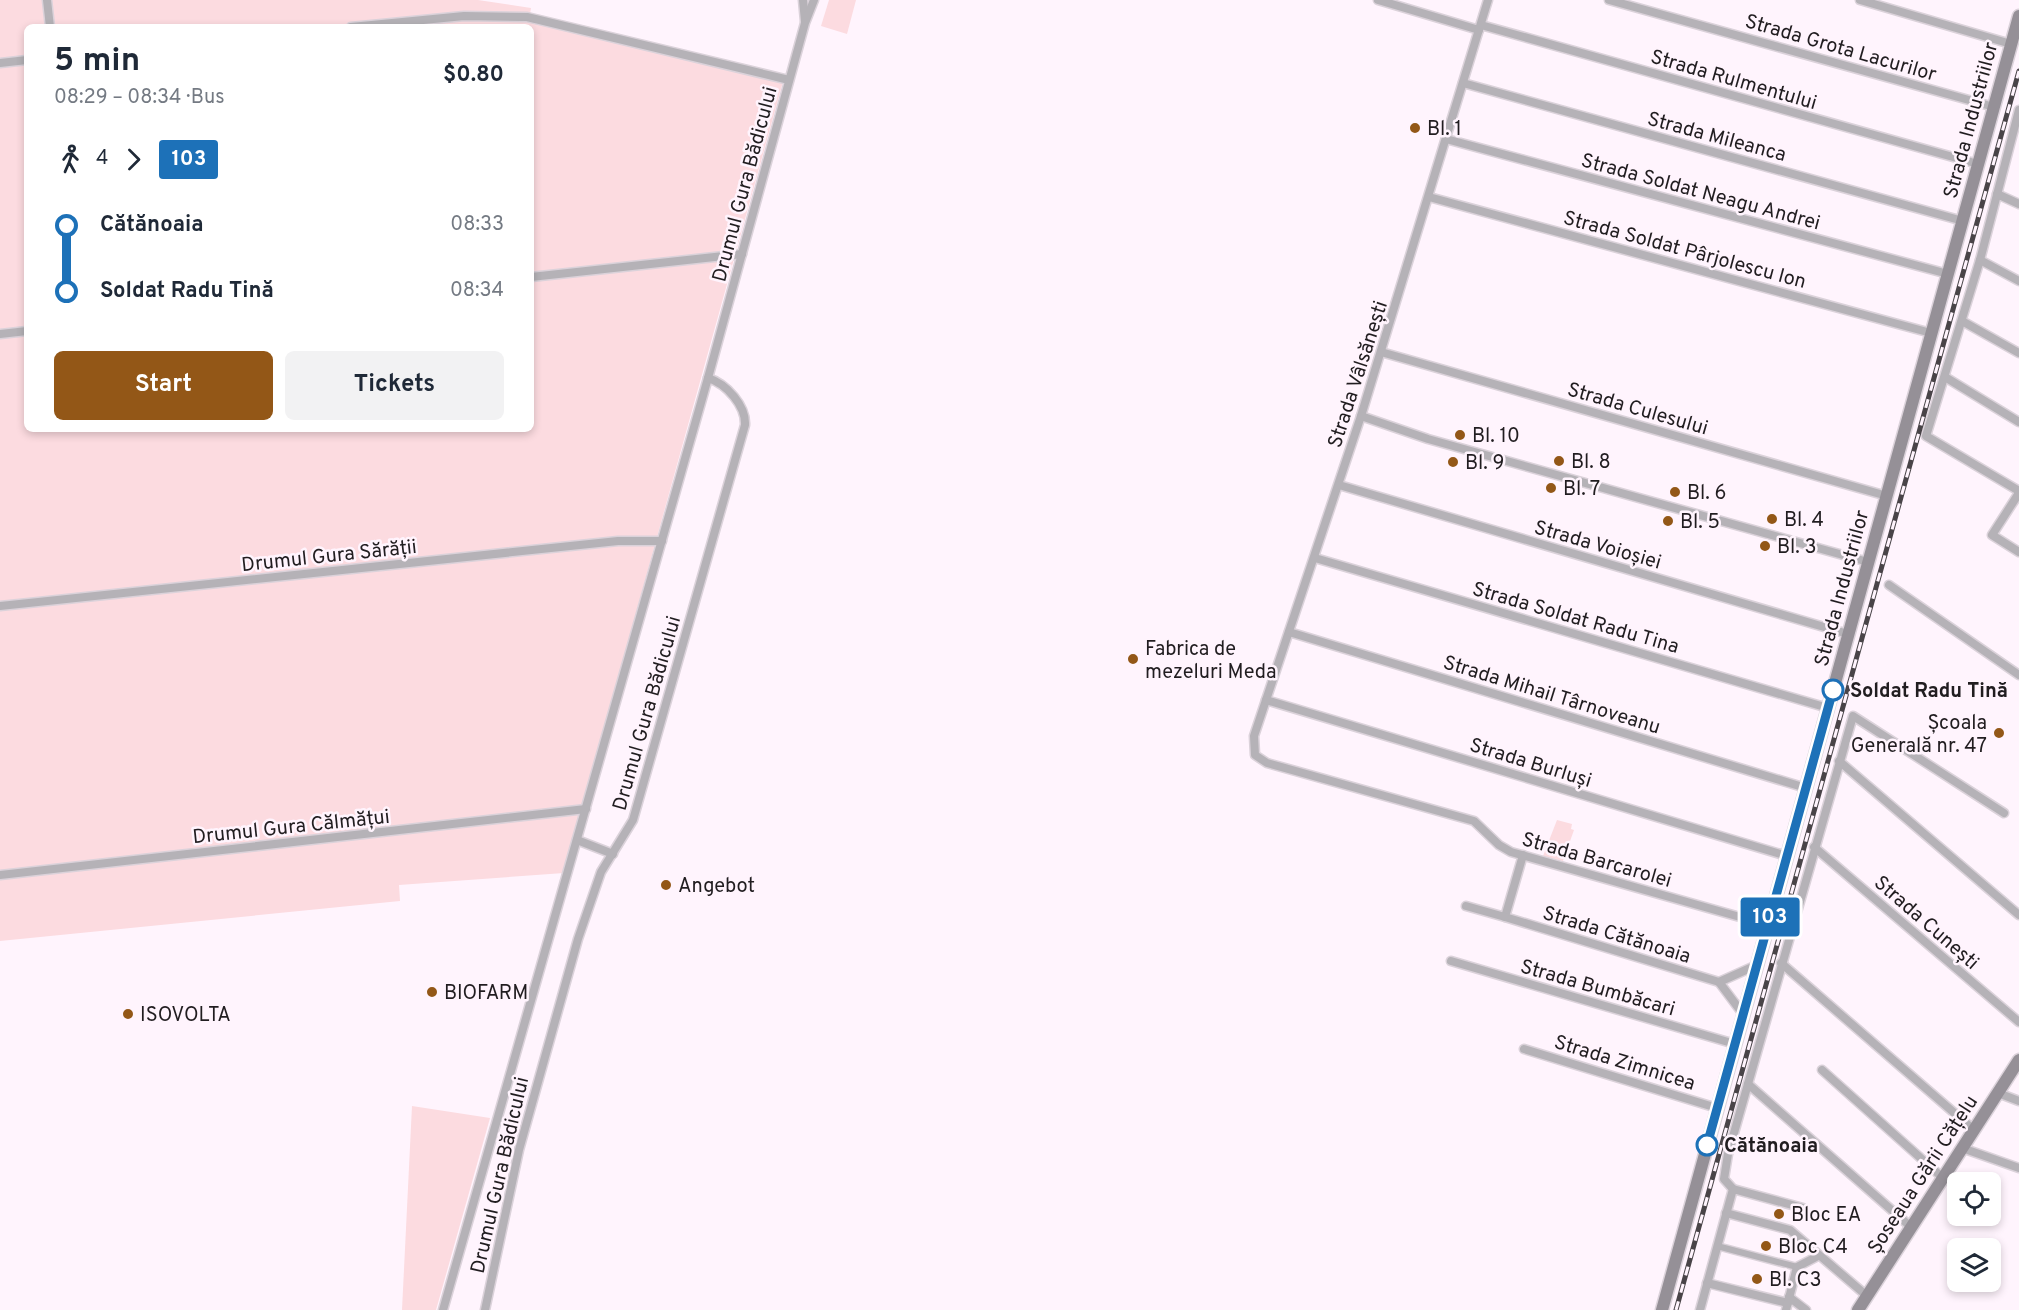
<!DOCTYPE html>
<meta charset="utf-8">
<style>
:root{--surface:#fff;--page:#f2f2f3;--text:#1f2937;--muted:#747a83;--accent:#935717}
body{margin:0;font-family:Overpass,sans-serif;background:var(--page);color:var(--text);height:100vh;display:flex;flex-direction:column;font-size:22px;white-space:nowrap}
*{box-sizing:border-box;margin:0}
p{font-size:20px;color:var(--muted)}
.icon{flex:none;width:33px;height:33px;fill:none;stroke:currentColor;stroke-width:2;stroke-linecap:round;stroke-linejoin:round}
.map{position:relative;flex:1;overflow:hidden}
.sheet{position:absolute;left:24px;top:24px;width:510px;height:408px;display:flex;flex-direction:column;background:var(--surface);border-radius:9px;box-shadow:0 3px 9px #0003}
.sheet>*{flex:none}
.badge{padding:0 12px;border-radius:4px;font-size:21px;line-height:39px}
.controls{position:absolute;left:1947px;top:1172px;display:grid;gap:12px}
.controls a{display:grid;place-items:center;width:54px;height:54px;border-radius:9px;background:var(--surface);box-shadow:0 3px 9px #0003;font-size:30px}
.map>.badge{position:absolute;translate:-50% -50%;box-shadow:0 0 0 3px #fff}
.legs{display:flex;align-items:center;gap:9px;height:66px;padding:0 30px;font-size:20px}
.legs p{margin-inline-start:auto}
.head{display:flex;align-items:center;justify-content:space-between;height:102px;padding:0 30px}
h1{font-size:33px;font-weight:700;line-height:45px}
.primary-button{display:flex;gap:12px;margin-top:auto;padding:12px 30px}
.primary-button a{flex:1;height:69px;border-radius:9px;background:var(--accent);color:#fff;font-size:24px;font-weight:700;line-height:69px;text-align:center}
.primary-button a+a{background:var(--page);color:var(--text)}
ul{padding:0 30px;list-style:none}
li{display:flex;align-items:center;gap:21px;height:66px;font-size:22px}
li i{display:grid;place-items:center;width:9px;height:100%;margin:0 8px;background:currentColor}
li i::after{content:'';width:15px;height:15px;margin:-8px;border:4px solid;border-radius:50%;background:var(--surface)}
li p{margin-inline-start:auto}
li:first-child i{background:linear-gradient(#0000 50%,currentColor 0)}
li:last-child i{background:linear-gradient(currentColor 50%,#0000 0)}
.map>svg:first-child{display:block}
.green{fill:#fcdbe0;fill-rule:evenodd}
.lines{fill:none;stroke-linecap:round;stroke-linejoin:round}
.pedestrian-casing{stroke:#dbd2da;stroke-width:9}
.minor-casing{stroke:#dbd2da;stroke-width:11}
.secondary-casing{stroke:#dbd2da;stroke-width:15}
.pedestrian{stroke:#b5b2b7;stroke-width:6}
.minor{stroke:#b5b2b7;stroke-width:8}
.secondary{stroke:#959097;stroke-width:12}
.rail-casing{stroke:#494448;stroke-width:5}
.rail{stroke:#fff4fd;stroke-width:3;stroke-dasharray:9;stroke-linecap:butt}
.line-1-casing{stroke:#fff;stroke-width:14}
.line-1{stroke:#1d71b8;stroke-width:9}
.poi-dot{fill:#935717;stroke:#fff4fd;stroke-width:2}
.stop-1-dot{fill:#fff;stroke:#1d71b8;stroke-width:3}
.labels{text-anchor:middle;stroke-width:5;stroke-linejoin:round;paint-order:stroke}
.street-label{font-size:20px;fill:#211d20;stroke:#fff4fd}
.poi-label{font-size:20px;fill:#211d20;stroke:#fff4fd;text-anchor:start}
.stop-label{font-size:20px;font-weight:bold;fill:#211d20;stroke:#fff4fd;text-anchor:start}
</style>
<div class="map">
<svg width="2019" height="1310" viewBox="0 0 2019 1310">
<rect width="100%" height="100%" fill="#fff4fd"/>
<g class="green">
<path d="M0,0H478L531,8L530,14L590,27L588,34L783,82L564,873L399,885L400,901L0,941ZM27,27H531V429H27Z"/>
<path d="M829,0H856L847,34L821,26Z"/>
<path d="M1557,820L1572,824L1571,829L1574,830L1563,861L1543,856Z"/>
<path d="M412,1106L490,1118L436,1310H402Z"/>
</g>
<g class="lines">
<g class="pedestrian-casing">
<path id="pedestrian" d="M1717,1246L1797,1267"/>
</g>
<g class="minor-casing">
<g id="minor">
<path d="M47,0L50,27"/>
<path d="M803,0L805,21"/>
<path d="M1378,0L1479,30"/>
<path d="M1488,0L1361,416L1254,736L1255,755L1267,763L1474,821L1499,845L1511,852L1768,925"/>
<path d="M1609,0L1994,107"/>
<path d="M1860,0L2011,44"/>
<path d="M1481,25L1978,164"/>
<path d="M351,27L464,16L527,17L789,80"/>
<path d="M0,63L27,60"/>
<path d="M1463,83L1963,221"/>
<path d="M2019,110L1980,260L1926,436L2019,491"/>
<path d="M1446,139L1948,274"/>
<path d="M1997,194L2019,204"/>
<path d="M1429,197L1931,333"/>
<path d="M1980,260L2019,281"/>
<path d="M531,277L742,254"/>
<path d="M1962,321L2019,353"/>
<path d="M0,334L27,331"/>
<path d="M1381,352L1887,496"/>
<path d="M1945,377L2019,422"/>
<path d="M1361,416L1428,439L1868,562"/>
<path d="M1339,485L1848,634"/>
<path d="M2019,493L1992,535L2019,552"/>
<path d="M1315,558L1828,708"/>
<path d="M1889,585L2019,675"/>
<path d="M0,606L618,541H662"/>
<path d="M1289,632L1806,788"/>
<path d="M1266,700L1787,856"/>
<path d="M1839,761L2019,915"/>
<path d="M577,840L613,854"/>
<path d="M1814,847L2019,1022"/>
<path d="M1523,855L1505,917L1719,982L1743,1014"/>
<path d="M0,875L586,809"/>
<path d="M1466,906L1505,917"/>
<path d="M1451,961L1735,1044"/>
<path d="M1781,963L1974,1130"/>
<path d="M1719,982L1757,965"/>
<path d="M1524,1049L1717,1108"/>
<path d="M1822,1070L1943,1178"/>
<path d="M1748,1084L1911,1227"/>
<path d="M1998,1093L2019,1101"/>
<path d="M1962,1148L2019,1168"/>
<path d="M1733,1189L1724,1179L1728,1154L1853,716L2004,813"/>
<path d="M1726,1213L1790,1230L1867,1296"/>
<path d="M1707,1283L1788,1303"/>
<path d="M1789,1297L1806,1310"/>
<path d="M443,1310L708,378L805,23L814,0"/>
<path d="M485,1310L519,1150L578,939L601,872L633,820L745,425C746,406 727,384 708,378"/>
<path d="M1700,1310L1733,1189L1803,1208"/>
<path d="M1786,1310L1797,1267L1818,1256"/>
</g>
</g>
<g class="secondary-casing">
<g id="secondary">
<path d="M1662,1310L2019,16"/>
<path d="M1858,1310L2019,1060"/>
</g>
</g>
<use href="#pedestrian" class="pedestrian"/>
<use href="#minor" class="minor"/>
<use href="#secondary" class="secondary"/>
<g class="rail-casing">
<path id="rail" d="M1676,1310L2019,71"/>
</g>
<use href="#rail" class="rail"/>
</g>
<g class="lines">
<g class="line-1-casing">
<path id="line-1" d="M1707,1145L1833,690"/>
</g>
<use href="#line-1" class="line-1"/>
</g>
<g class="poi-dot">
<circle cx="1415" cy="128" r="6"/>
<circle cx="1460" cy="435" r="6"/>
<circle cx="1559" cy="461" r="6"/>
<circle cx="1453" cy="462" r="6"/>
<circle cx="1551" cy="488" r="6"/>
<circle cx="1675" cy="492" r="6"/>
<circle cx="1772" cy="519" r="6"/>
<circle cx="1668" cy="521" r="6"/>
<circle cx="1765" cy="546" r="6"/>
<circle cx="1133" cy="659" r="6"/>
<circle cx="1999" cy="733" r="6"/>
<circle cx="666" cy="885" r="6"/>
<circle cx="432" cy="992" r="6"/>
<circle cx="128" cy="1014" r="6"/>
<circle cx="1779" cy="1214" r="6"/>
<circle cx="1766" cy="1246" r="6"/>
<circle cx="1757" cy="1279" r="6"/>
</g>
<g class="stop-1-dot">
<circle cx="1833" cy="690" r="10"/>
<circle cx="1707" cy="1145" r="10"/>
</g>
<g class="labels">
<g class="street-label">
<text transform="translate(1841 47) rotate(16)" y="7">Strada Grota Lacurilor</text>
<text transform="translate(1734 79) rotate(16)" y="7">Strada Rulmentului</text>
<text transform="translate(1970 120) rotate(-75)" y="7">Strada Industriilor</text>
<text transform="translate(1717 136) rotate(15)" y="7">Strada Mileanca</text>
<text transform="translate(744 184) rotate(-75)" y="7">Drumul Gura Bădicului</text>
<text transform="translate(1701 191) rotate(15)" y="7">Strada Soldat Neagu Andrei</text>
<text transform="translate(1685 249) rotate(15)" y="7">Strada Soldat Pârjolescu Ion</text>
<text transform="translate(1357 374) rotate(-72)" y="7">Strada Vâlsănești</text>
<text transform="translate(1638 408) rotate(16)" y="7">Strada Culesului</text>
<text transform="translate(1598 544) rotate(16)" y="7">Strada Voioșiei</text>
<text transform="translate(329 555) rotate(-6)" y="7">Drumul Gura Sărății</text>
<text transform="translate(1841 588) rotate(-75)" y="7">Strada Industriilor</text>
<text transform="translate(1576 617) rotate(16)" y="7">Strada Soldat Radu Tina</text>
<text transform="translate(1552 694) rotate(17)" y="7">Strada Mihail Târnoveanu</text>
<text transform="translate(646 713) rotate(-74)" y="7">Drumul Gura Bădicului</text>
<text transform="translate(1531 762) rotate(17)" y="7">Strada Burluși</text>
<text transform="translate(291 826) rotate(-6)" y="7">Drumul Gura Călmățui</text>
<text transform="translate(1597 859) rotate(16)" y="7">Strada Barcarolei</text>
<text transform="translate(1927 922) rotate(41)" y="7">Strada Cunești</text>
<text transform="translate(1617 934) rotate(17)" y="7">Strada Cătănoaia</text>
<text transform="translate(1598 987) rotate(16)" y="7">Strada Bumbăcari</text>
<text transform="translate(1625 1062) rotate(17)" y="7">Strada Zimnicea</text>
<text transform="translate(1922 1174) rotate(-57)" y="7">Șoseaua Gării Cățelu</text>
<text transform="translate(499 1175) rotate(-77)" y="7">Drumul Gura Bădicului</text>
</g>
<g class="poi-label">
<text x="1427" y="135">Bl. 1</text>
<text x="1472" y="442">Bl. 10</text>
<text x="1571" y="468">Bl. 8</text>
<text x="1465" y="469">Bl. 9</text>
<text x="1563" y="495">Bl. 7</text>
<text x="1687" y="499">Bl. 6</text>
<text x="1784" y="526">Bl. 4</text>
<text x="1680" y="528">Bl. 5</text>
<text x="1777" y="553">Bl. 3</text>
<text x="1145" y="655">Fabrica de<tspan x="1145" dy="23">mezeluri Meda</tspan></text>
<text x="1987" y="729" text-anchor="end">Școala<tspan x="1987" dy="23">Generală nr. 47</tspan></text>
<text x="678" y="892">Angebot</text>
<text x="444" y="999">BIOFARM</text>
<text x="140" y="1021">ISOVOLTA</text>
<text x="1791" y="1221">Bloc EA</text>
<text x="1778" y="1253">Bloc C4</text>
<text x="1769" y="1286">Bl. C3</text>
</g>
<g class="stop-label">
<text x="1850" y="697">Soldat Radu Tină</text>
<text x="1724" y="1152">Cătănoaia</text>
</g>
</g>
</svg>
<div class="controls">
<a><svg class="icon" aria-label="locate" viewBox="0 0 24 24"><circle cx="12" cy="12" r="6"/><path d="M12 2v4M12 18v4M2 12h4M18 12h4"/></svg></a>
<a><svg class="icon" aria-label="layers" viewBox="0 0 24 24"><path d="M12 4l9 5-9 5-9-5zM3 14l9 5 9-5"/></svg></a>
</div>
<b class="badge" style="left:1770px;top:917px;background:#1d71b8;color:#fff">103</b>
<section class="sheet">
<div class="head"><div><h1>5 min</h1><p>08:29 – 08:34 · Bus</p></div><b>$0.80</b></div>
<div class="legs"><svg class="icon" aria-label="walk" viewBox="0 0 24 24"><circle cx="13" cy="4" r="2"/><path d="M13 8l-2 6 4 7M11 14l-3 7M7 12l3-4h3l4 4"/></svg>4<svg class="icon" aria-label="forward" viewBox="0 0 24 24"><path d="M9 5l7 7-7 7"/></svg><b class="badge" style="background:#1d71b8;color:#fff">103</b></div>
<ul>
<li><i style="color:#1d71b8"></i><b>Cătănoaia</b><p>08:33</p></li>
<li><i style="color:#1d71b8"></i><b>Soldat Radu Tină</b><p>08:34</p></li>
</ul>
<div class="primary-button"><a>Start</a><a>Tickets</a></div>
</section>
</div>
